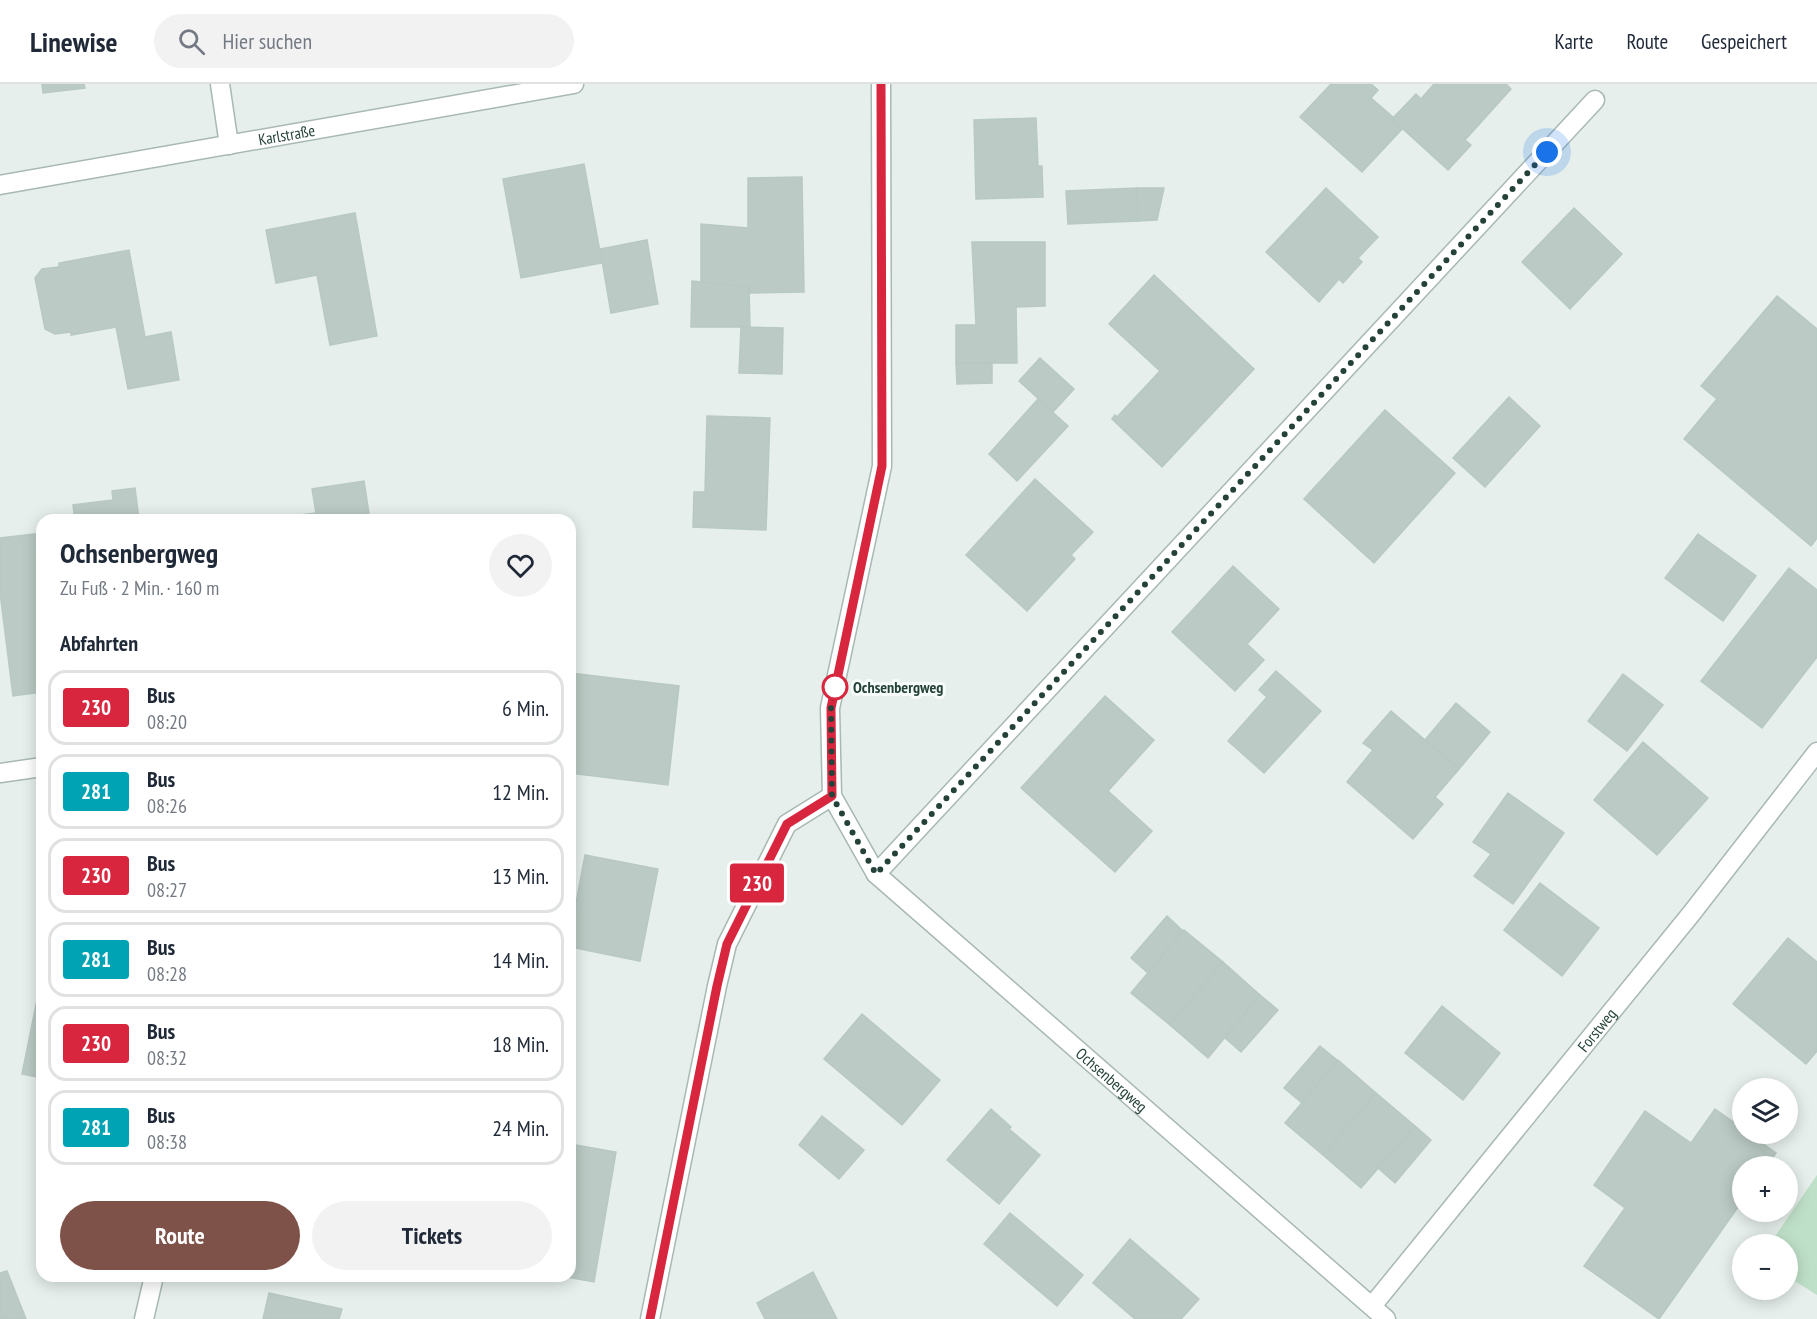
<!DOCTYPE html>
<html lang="de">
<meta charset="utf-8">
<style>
:root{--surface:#fff;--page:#f2f2f3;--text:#1f2937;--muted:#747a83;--line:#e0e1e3;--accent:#7f5249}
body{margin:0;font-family:"PT Sans Narrow",sans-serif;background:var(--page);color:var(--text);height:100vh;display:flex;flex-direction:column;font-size:22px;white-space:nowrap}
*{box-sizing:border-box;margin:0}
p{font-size:20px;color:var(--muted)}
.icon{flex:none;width:33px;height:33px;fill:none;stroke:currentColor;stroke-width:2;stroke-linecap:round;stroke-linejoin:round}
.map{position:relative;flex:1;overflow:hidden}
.drawer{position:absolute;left:36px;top:430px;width:540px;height:768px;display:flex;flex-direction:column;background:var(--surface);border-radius:18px;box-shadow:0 3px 15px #0003}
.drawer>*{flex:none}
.badge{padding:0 12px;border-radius:4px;font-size:21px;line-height:39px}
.buttons{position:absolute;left:1732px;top:994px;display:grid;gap:12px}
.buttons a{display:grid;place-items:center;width:66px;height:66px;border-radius:50%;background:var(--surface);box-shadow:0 3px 15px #0003;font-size:30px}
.you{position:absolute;width:30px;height:30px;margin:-15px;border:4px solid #fff;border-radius:50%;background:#1a73e8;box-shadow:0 0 0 9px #1a73e833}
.map>.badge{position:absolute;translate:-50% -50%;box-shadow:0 0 0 3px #fff}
h2{padding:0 24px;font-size:22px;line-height:54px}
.round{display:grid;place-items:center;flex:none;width:63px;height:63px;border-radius:32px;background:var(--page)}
.head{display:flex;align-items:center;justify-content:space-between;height:102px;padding:0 24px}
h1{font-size:28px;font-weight:700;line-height:45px}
.action{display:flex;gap:12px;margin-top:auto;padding:12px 24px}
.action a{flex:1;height:69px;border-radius:36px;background:var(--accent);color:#fff;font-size:24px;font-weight:700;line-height:69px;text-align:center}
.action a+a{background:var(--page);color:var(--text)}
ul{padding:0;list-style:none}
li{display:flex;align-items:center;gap:18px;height:75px;margin:0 12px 9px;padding:0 12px;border:3px solid var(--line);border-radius:18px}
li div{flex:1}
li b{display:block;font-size:22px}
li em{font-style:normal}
li .badge{min-width:66px;font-weight:700;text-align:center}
header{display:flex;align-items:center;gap:36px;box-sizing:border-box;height:84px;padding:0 30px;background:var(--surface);border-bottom:2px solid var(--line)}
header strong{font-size:28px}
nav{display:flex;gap:33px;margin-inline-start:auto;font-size:21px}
.search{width:420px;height:54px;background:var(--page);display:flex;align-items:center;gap:15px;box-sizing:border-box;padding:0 21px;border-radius:33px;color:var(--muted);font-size:22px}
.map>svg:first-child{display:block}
.green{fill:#bfe0c8}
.building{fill:#bbcac4;stroke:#b8c9c2;stroke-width:1.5}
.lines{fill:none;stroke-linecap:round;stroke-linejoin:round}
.street-casing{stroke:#a8b8b2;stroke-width:21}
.street{stroke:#fff;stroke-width:18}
.line-casing{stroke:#fff;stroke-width:14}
.line{stroke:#d7263d;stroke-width:9}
.walk{stroke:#24423a;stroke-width:6;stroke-dasharray:0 10.8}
.stop-dot{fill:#fff;stroke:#d7263d;stroke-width:3}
.labels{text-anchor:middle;stroke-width:6;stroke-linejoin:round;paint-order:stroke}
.street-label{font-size:16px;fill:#24423a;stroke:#f7fbf9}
.stop-label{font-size:16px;font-weight:bold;fill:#24423a;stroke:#f7fbf9;text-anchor:start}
</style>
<header>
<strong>Linewise</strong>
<div class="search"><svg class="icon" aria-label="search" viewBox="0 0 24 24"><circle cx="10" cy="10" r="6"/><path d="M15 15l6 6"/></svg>Hier suchen</div>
<nav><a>Karte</a><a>Route</a><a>Gespeichert</a></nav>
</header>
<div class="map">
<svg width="1817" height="1235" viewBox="0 0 1817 1235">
<rect width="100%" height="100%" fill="#e6efeb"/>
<path class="green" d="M1817,1091V1211L1788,1193V1161H1769Z"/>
<g class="building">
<path d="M42,0H84L85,4L43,9Z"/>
<path d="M1331,0H1371L1378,6L1371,14L1394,34L1392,35L1403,44L1362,88L1300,33Z"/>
<path d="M1434,0H1506L1511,5L1465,56L1471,61L1448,86L1392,35L1416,10L1421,15Z"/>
<path d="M1036,34L1038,82H1042L1043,113L976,115L974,36Z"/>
<path d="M584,80L602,179L521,194L503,95Z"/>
<path d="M802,93L804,208L749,209V203L701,198V140L748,144V94Z"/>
<path d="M1137,104L1138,137L1068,140L1066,107Z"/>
<path d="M1137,104H1164L1157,136L1138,137Z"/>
<path d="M1326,104L1378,153L1358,174L1362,178L1343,199L1339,195L1319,218L1266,168Z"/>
<path d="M1574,124L1622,170L1570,225L1522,178Z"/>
<path d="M355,129L377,252L330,261L317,191L276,199L266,146Z"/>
<path d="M647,156L658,220L611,229L600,165Z"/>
<path d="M972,158H1045V222L1016,223L1017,279H956V241H976Z"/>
<path d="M129,166L145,253L171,248L179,296L128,305L116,243L71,251V248L55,250L45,245L35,194L42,185L59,183V179Z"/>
<path d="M1154,191L1254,285L1162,383L1112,335L1115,331L1117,333L1160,287L1109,240Z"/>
<path d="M692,197L749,203L750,243H691Z"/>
<path d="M1777,212L1817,245V454L1811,462L1684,355L1717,315L1701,302Z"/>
<path d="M741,243L783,244L782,290L739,289Z"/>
<path d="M1040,274L1074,305L1053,328L1019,297Z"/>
<path d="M956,279H992V299L957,300Z"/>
<path d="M1509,313L1540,342L1485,403L1453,374Z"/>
<path d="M1038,315L1068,342L1017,397L989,370Z"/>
<path d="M1385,326L1455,389L1374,479L1304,415Z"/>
<path d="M707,332L770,334L766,446L693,443L694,408H705Z"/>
<path d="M1035,395L1093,448L1071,471L1075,475L1027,527L966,471Z"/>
<path d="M364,397L370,436H261L316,429L312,405Z"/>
<path d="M135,404L139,436H75L73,421L113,416L112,407Z"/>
<path d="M42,449V608L13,612L0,508V454Z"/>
<path d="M1698,450L1756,492L1723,537L1665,494Z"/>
<path d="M1233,482L1279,525L1247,560L1264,576L1235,607L1172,548Z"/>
<path d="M1789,484L1817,506V573L1762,644L1701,597Z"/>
<path d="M1276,587L1321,627L1264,689L1228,657L1267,613L1259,606Z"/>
<path d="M570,589L679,602L668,701L570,689Z"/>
<path d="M1623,590L1663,621L1627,667L1588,637Z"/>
<path d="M1105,612L1154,656L1108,707L1152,747L1115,788L1021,704Z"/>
<path d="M1456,619L1490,648L1459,685L1425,656Z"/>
<path d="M1391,627L1459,685L1435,713L1443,720L1413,755L1347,698L1373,666L1363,659Z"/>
<path d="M1643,658L1708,714L1657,771L1594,716Z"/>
<path d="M1508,709L1564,749L1513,820L1474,792L1491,770L1473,758Z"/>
<path d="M585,771L658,785L640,877L570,863V851Z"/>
<path d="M1540,799L1599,844L1562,892L1504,846Z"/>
<path d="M1167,832L1183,847L1148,889L1131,874Z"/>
<path d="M1184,846L1223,878L1170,941L1131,909Z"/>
<path d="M1788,854L1817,878V967L1806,980L1733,920Z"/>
<path d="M1223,878L1260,911L1208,974L1170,941Z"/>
<path d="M42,891V994L22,990Z"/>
<path d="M1260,911L1278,926L1241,968L1225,954Z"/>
<path d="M1442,922L1500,969L1463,1016L1405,969Z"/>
<path d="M862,930L940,996L902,1041L824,975Z"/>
<path d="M1320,962L1337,976L1302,1019L1284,1004Z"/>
<path d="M1338,976L1376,1009L1323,1071L1285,1039Z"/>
<path d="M1376,1009L1415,1042L1361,1104L1323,1071Z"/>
<path d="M991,1025L1011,1043L1009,1045L1040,1071L999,1120L947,1076Z"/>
<path d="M1715,1025L1743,1045V1050H1749L1776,1069L1766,1083H1743V1116L1659,1235L1584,1182L1625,1124L1594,1101L1645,1027L1691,1059Z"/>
<path d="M822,1032L864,1066L839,1095L799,1061Z"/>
<path d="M1415,1042L1431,1056L1395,1099L1378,1084Z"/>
<path d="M570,1060L616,1068L594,1198L561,1192H570Z"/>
<path d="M1010,1129L1083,1191L1057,1222L984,1160Z"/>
<path d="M1130,1155L1199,1215L1181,1235H1135L1093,1199Z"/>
<path d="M7,1187L26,1235H0V1189Z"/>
<path d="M813,1188L837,1235H765L757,1219Z"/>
<path d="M269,1209L342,1225L339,1235H263Z"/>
</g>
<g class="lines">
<g class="street-casing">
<g id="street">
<path d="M220,0L229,61"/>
<path id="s1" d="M881,0L882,382L830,624L832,712L876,790L1386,1235"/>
<path id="s2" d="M0,101L574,0"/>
<path d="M0,689L42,683"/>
<path d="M876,790L1595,16"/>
<path id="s3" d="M1372,1222L1691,830L1817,668"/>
<path d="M144,1235L154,1192"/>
<path d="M650,1235L717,902L727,860L787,740L832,712"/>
</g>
</g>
<use href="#street" class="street"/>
</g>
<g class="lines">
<g class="line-casing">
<path id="line" d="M650,1235L717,902L727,860L787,740L832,712L831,624L882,382L881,0"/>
</g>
<use href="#line" class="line"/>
<path class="walk" d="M835,603L831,624L832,712L876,790L1547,68"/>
</g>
<circle class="stop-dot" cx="835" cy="603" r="12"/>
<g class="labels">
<g class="street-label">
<text dy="6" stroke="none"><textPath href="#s2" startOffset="291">Karlstraße</textPath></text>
<text dy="6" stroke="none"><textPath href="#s3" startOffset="356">Forstweg</textPath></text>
<text dy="6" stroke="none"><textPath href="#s1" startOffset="1120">Ochsenbergweg</textPath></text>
</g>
<g class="stop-label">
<text x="853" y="609">Ochsenbergweg</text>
</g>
</g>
</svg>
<div class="buttons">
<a><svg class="icon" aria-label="layers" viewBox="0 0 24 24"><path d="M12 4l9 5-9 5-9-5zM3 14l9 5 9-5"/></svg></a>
<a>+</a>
<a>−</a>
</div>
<div class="you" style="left:1547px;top:68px"></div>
<b class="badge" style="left:757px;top:799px;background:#d7263d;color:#fff">230</b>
<section class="drawer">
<div class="head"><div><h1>Ochsenbergweg</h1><p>Zu Fuß · 2 Min. · 160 m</p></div><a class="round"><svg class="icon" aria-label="heart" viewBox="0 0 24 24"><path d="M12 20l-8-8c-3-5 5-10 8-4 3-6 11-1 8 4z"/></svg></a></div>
<h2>Abfahrten</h2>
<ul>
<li><span class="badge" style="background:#d7263d;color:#fff">230</span><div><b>Bus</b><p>08:20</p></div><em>6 Min.</em></li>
<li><span class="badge" style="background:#00a3b4;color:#fff">281</span><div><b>Bus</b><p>08:26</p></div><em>12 Min.</em></li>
<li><span class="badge" style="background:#d7263d;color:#fff">230</span><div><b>Bus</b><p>08:27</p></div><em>13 Min.</em></li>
<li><span class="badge" style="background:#00a3b4;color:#fff">281</span><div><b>Bus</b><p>08:28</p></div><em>14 Min.</em></li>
<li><span class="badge" style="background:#d7263d;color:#fff">230</span><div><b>Bus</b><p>08:32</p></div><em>18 Min.</em></li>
<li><span class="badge" style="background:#00a3b4;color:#fff">281</span><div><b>Bus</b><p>08:38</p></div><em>24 Min.</em></li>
</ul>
<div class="action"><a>Route</a><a>Tickets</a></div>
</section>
</div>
